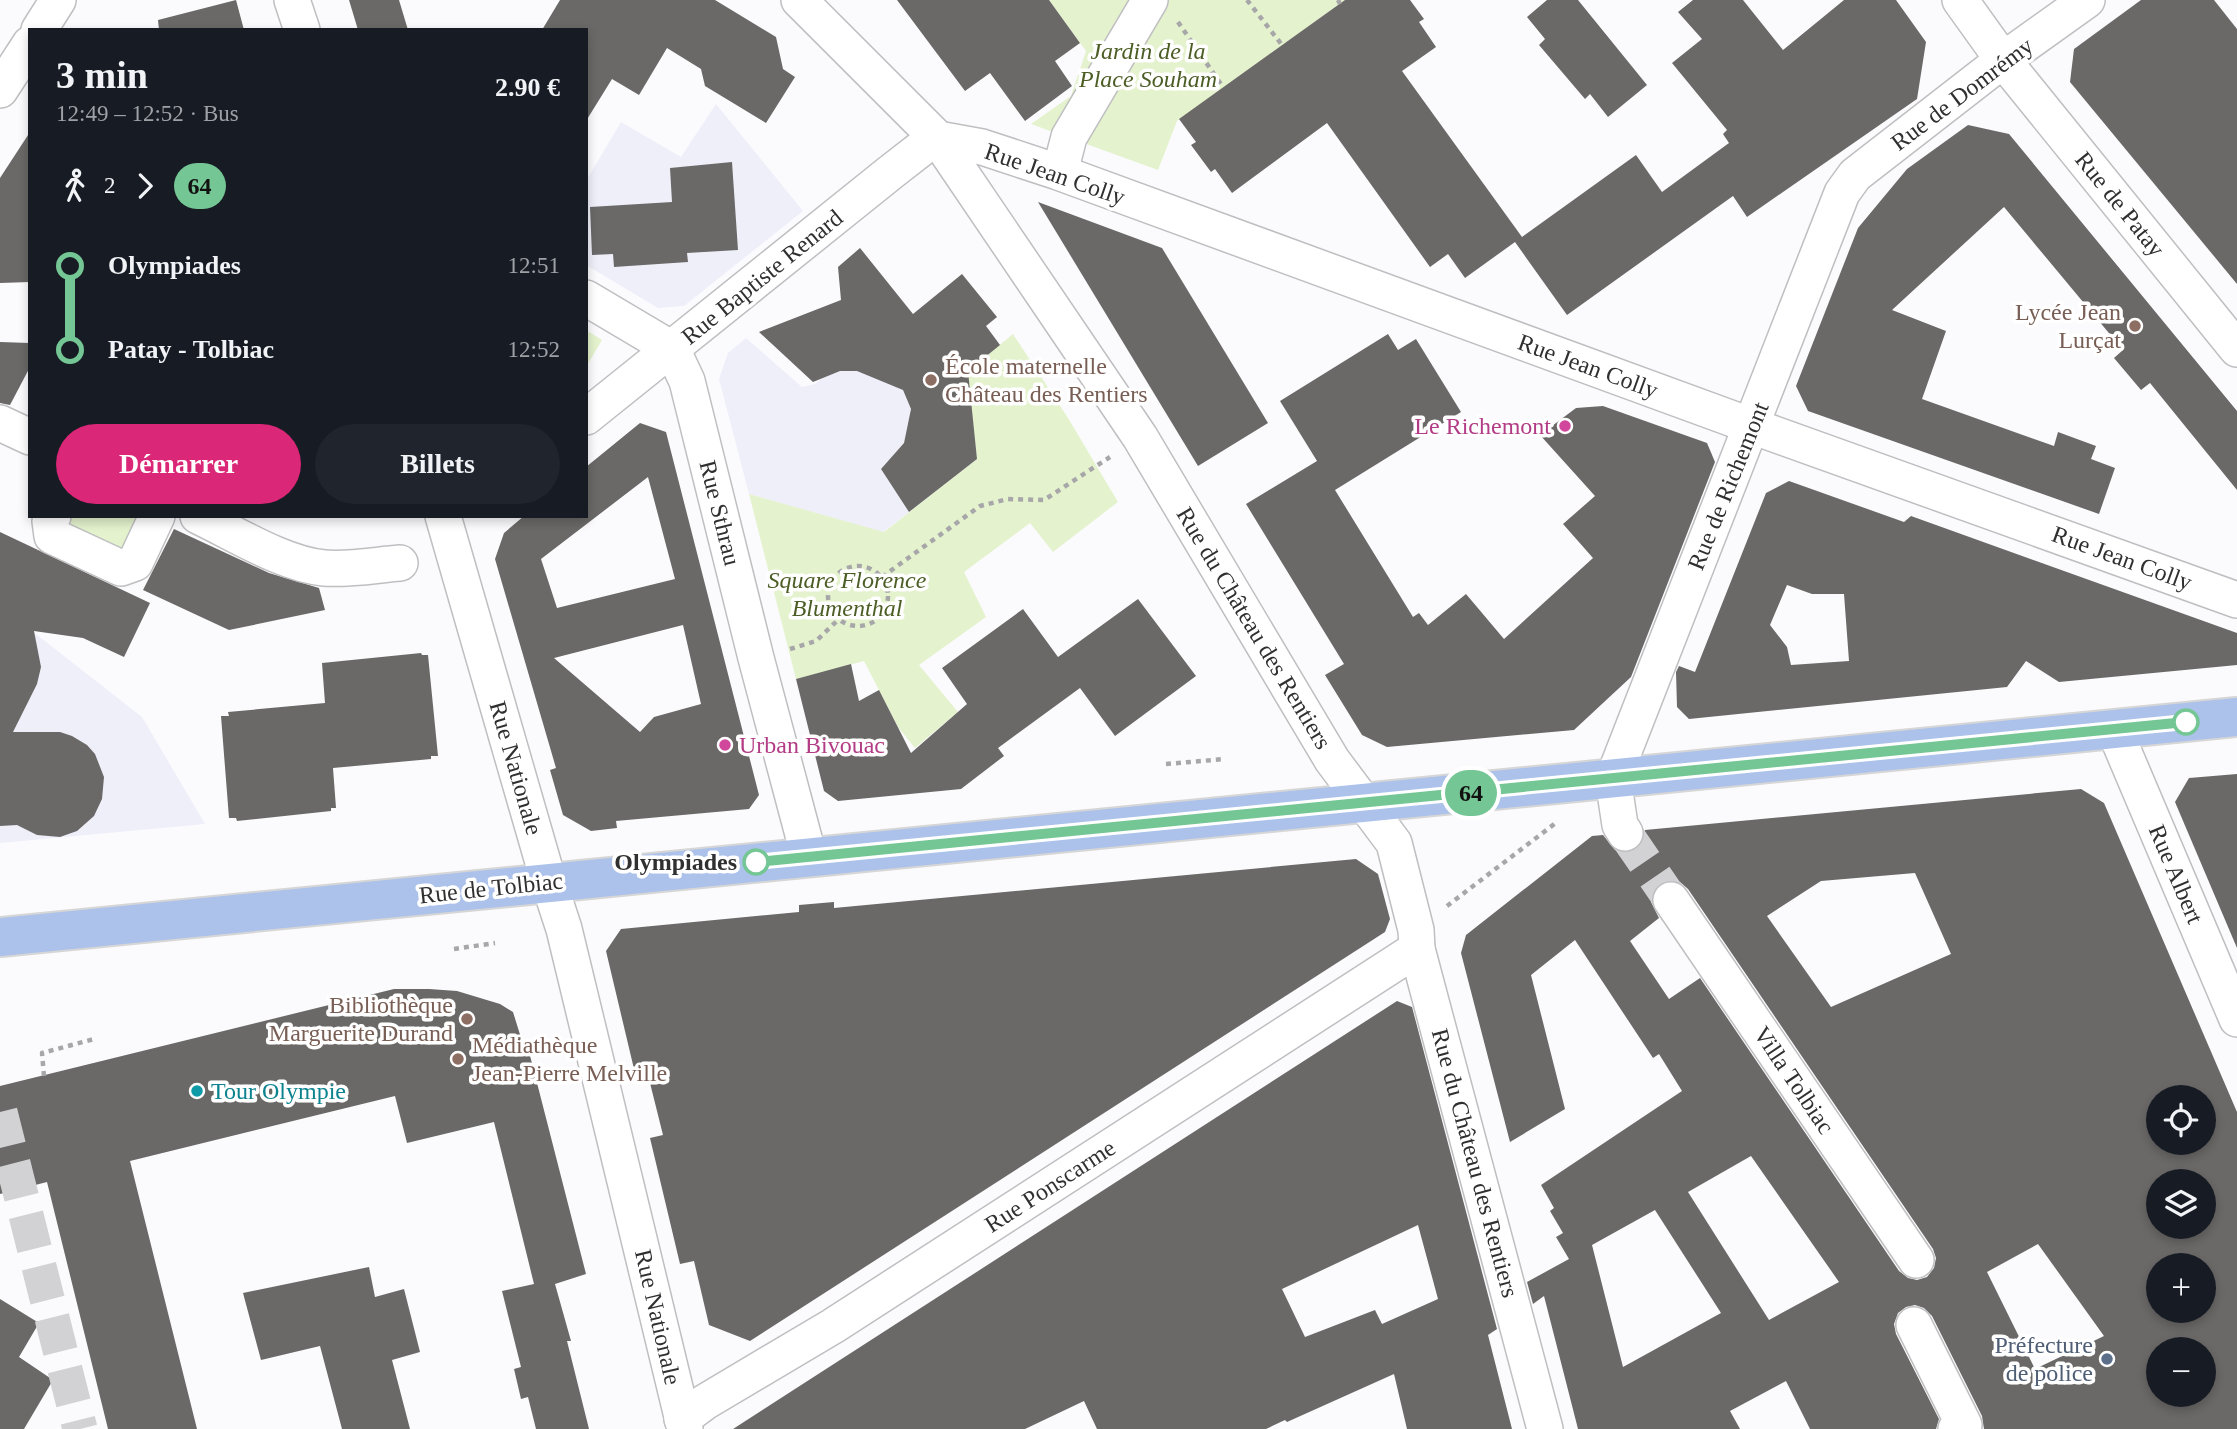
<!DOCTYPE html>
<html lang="fr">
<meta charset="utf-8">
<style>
:root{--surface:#171b24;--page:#20242c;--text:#f1f3f6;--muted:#9ea1a6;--accent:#db2777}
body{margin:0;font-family:Georgia,serif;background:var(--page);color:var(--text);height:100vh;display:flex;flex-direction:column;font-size:26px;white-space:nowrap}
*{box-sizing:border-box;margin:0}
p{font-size:23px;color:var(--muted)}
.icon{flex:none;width:38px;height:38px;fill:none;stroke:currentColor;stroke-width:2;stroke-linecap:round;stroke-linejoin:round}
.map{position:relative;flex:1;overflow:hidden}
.drawer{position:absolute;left:28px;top:28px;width:560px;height:490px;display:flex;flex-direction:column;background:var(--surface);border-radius:0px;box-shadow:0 4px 10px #0003}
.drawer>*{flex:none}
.badge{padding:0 14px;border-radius:23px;font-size:24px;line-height:46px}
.fabs{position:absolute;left:2146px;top:1085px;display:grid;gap:14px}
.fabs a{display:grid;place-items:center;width:70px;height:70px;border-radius:50%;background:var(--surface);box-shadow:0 4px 10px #0003;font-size:35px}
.map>.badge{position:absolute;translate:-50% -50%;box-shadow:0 0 0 4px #fff}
.legs{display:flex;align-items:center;gap:10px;height:77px;padding:0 28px;font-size:23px}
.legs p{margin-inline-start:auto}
.summary{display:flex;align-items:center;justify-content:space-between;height:119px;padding:0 28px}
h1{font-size:38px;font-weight:800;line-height:52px}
.button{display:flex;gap:14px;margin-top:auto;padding:14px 28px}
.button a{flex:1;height:80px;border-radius:42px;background:var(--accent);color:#fff;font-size:28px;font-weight:800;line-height:80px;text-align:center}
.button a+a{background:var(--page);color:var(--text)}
ul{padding:0 28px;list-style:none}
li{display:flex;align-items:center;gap:24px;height:84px;font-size:26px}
li i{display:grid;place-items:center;width:10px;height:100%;margin:0 9px;background:currentColor}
li i::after{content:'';width:18px;height:18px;margin:-9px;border:5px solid;border-radius:50%;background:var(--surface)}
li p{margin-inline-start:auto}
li:first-child i{background:linear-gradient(#0000 50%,currentColor 0)}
li:last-child i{background:linear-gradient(currentColor 50%,#0000 0)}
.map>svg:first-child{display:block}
.built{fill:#eeeff9}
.green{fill:#e4f2cd}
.building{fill:#6a6967;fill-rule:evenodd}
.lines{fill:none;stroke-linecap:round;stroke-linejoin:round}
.minor-tunnel{stroke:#d2d2d5;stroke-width:35;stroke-dasharray:35 18;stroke-linecap:butt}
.minor-casing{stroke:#bfbfc2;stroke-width:38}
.major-casing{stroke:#d6d6d6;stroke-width:42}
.path{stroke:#a7a7a9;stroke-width:4.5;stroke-dasharray:5 5;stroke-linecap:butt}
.minor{stroke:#fff;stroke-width:35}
.major{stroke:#acc2eb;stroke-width:38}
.line-1-casing{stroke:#fff;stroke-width:16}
.line-1{stroke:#75c695;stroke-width:10}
.education-dot{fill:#8d6e63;stroke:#fff;stroke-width:2.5}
.hotel-dot{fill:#d1479c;stroke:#fff;stroke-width:2.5}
.stop-1-dot{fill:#fff;stroke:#75c695;stroke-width:3.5}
.culture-dot{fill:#0f9aa8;stroke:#fff;stroke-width:2.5}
.service-dot{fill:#5c6f8a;stroke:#fff;stroke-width:2.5}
.labels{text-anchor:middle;stroke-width:7;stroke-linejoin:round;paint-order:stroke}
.park-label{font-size:24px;font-style:italic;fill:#4c5e26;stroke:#fff}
.street-label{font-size:24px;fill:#303031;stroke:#fff}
.education-label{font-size:24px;fill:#785e54;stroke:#fff;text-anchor:end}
.hotel-label{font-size:24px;fill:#b23c85;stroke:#fff;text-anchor:end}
.stop-label{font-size:24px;font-weight:bold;fill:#303031;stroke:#fff;text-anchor:end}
.culture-label{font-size:24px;fill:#0d838f;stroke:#fff;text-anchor:start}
.service-label{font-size:24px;fill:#4e5e75;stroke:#fff;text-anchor:end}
</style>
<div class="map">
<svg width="2237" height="1429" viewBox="0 0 2237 1429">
<rect width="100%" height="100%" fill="#fbfbfe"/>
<g class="built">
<path d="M716,104L803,211L684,306L658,308L586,265V181L621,122L681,157Z"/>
<path d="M746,338L802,387L815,384L822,378L840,371H857L897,377L911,409L904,443L881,469L909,512L883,532L749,494L719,379L728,353Z"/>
<path d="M0,606L142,717L205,824L0,843Z"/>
</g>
<g class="green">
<path d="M1049,0H1345L1177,121L1158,170L1031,124L1071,96L1086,51Z"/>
<path d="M586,330L602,340L586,367Z"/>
<path d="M1013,334L1068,418L1118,502L1053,552L1030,523L964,572L986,617L919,665L958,712L915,748L898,727L864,661L796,679L749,494L884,532L977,459L969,386L959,374L975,365Z"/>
<path d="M62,516H147L125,558L60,520Z"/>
</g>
<g class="building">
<path d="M236,0L244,30H159L158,20Z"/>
<path d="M349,0H399L408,30H358Z"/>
<path d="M560,0H715L776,37L783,69L795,77L766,123L705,86L701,69L667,48L639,95L612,79L586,121V30H542Z"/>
<path d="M897,0H1049L1080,43L1055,61L1072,86L1025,121L990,73L965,91Z"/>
<path d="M1345,0H1410L1424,19L1419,22L1436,47L1402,71L1522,237L1636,155L1662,192L1729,143L1723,134L1727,130L1672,63L1702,39L1678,12L1693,0H1743L1783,50L1844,0H1896L1926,42L1917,99L1747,217L1733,196L1567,315L1515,242L1465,278L1448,254L1430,267L1327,123L1232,193L1215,169L1211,172L1191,145L1196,142L1179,119Z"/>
<path d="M1547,0H1578L1647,85L1608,117L1590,94L1585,99L1539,45L1545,39L1527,17Z"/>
<path d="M2141,0H2214L2237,29V284L2070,82L2074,49Z"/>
<path d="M1968,125L2009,134L2237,411V490L2150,383L2141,390L2114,358L2123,350L2004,207L1892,310L1946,331L1922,399L2054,446L2058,432L2096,446L2091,459L2115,468L2099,514L1808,411L1796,386L1858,228L1907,169Z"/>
<path d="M30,132V282L0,283V178Z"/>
<path d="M732,162L738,250L687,253L688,262L614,267L613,254L592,255L590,207L672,202L670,168Z"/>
<path d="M1038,202L1162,248L1268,423L1198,466Z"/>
<path d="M860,248L913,314L962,274L997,317L986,326L1000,345L968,371L977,459L909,512L881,469L904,443L911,409L903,390L857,371H840L813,382L759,332L841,300L838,267Z"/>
<path d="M1388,334L1398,350L1416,339L1461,412L1335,490L1413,617L1419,613L1428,625L1466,594L1504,639L1593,558L1563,524L1595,496L1540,435L1576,408L1603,406L1707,443L1715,462L1631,677L1574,730L1387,747L1362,735L1325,675L1344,664L1246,504L1317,461L1280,401Z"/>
<path d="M0,342L30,343V367L10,405L0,403Z"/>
<path d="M640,423L666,432L759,795L749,809L616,821L617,828L591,831L563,815L550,770L556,768L495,559L504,533L524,516H586V467ZM648,477L675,579L557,608L541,559ZM683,625L701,704L654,717L640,732L554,658Z"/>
<path d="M1789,481L1904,522L1911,516L2237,633V665L2059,682L2026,661L2007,687L1689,719L1677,707L1676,672L1679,666L1695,672L1766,493ZM1787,585L1812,594H1844L1849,661L1791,665L1787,647L1770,625Z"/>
<path d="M174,529L269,573L319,588L325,610L229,630L143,590Z"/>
<path d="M0,532L150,603L124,657L83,638L34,631L41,667L37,684L13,732H60L72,736L87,745L95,754L104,777L102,799L94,816L77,831L60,837L37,835L17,825L0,826Z"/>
<path d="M1138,599L1196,676L1115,736L1080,688L998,748L1004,756L961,789L838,801L824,791L796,679L851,664L859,701L879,690L911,753L967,704L942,668L1023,609L1058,657Z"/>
<path d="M421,653L422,655H428L438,756H431V759L333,768L336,808H331V811L237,821L236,818H229L221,716H229L228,712L325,703L322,663Z"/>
<path d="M2237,774V948L2175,802L2189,778Z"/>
<path d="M2081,789L2104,803L2237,1112V1429H1984L1982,1416L1932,1316L1924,1308L1915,1305L1906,1307L1898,1313L1894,1324L1896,1334L1939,1419L1936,1429H1810L1786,1381L1730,1411L1740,1429H1578L1544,1296L1533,1304L1527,1282L1569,1259L1556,1237L1563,1233L1550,1211L1554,1208L1541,1185L1682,1091L1659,1054L1653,1058L1575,940L1531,975L1565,1109L1510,1142L1461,953L1466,935L1592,836L1603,835L1615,850L1626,853L1636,850L1642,843L1645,830ZM1915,873L1951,954L1831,1007L1767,916L1821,881ZM1670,880L1680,882L1688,889L1933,1249L1936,1258L1934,1268L1927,1277L1917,1280L1908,1278L1899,1271L1700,978L1669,999L1630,941L1659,918L1651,902L1653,892L1659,884ZM2158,1097H2203V1143H2158ZM1751,1156L1839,1282L1769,1320L1688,1192ZM2158,1181H2203V1227H2158ZM1655,1210L1721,1313L1623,1367L1592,1245ZM2038,1244L2104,1336L2035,1369L1987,1272ZM2158,1265H2203V1311H2158ZM2158,1349H2203V1395H2158Z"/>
<path d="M1356,859L1378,874L1390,919L1385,932L750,1341L709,1325L694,1261L680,1264L650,1138L663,1135L646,1067L634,1069L606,951L621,929L799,912V905L834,902V908Z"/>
<path d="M394,989H429L457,991L500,1004L513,1012L522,1041L526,1040L586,1274L555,1284L571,1341H567L589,1429H536L528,1397L521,1399L514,1369L521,1367L502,1291L534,1284L494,1122L407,1143L395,1096L130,1161L197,1429H108L47,1182L0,1194V1086Z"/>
<path d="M1397,1001L1412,1007L1497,1329L1488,1335L1512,1429H1407L1394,1374L1287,1422L1285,1420L1266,1429H1097L1084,1401L1025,1429H733ZM1418,1225L1438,1299L1382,1324L1375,1310L1305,1337L1282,1289Z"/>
<path d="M369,1267L375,1297L404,1289L420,1352L392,1360L410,1429H342L320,1346L261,1360L243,1293Z"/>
<path d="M0,1299L39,1323L19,1357L53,1380L24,1429H0Z"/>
</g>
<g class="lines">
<g class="minor-tunnel">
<path d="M1625,833L1671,900"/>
<path d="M0,1112L80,1429"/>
</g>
<g class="minor-casing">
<g id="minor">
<path d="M292,0L302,30"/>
<path d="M799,0L938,139L1140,437L1332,760L1394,843L1416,930L1417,949L1545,1429"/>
<path d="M1960,0L2003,60L2237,349"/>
<path d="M39,30L58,0"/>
<path d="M0,90L30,44"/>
<path d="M938,139L982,147L1058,172L1752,426L2237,600"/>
<path d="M1062,164L1069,137L1150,0"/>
<path d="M586,298L672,349L687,381L756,658L809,857"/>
<path d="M586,417L891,172L927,144L938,139"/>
<path d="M0,423L30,437"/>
<path d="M53,516L50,521L52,536L121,568L135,563L157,516"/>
<path d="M198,516C236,534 283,564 324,568C350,570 375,565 400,563"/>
<path d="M443,516L549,883L564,929L685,1429"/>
<path d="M2114,729L2237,1019"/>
<path d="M1625,833L1620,825L1613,779L1842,193L1855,175L2003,60L2087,0"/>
<path d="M1671,900L1916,1260"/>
<path d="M1914,1325L1964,1425L1956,1429"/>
<path d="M682,1419L705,1402L833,1326L1417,949"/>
</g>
</g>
<g class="major-casing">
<path id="major" d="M0,937L2237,717"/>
</g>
<g class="path">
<path d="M1247,0L1282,45"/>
<path d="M1338,0L1340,4"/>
<path d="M1178,22L1223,87"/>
<circle cx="858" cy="596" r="30"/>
<path d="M882,577L980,506L1008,499L1044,500L1110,457"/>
<path d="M790,649L816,641L839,619"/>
<path d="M1166,764L1225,759"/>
<path d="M1447,906L1557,822"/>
<path d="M454,949L495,943"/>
<path d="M44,1076L42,1053L94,1039"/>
</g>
<use href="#minor" class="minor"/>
<use href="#major" class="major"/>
</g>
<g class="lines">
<g class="line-1-casing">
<path id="line-1" d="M756,862L2186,722"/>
</g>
<use href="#line-1" class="line-1"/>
</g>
<g class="education-dot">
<circle cx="2135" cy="326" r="7"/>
<circle cx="931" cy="380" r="7"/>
<circle cx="467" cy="1019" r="7"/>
<circle cx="458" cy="1059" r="7"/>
</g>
<g class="hotel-dot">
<circle cx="1565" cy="426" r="7"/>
<circle cx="725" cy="745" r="7"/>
</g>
<g class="stop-1-dot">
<circle cx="2186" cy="722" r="12"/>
<circle cx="756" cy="862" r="12"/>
</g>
<circle class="culture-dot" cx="197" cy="1091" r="7"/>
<circle class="service-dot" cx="2107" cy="1359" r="7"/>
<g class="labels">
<g class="park-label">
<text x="1148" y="59">Jardin de la<tspan x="1148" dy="28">Place Souham</tspan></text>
<text x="847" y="588">Square Florence<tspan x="847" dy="28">Blumenthal</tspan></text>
</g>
<g class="street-label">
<text transform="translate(1962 94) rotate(-37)" y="8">Rue de Domrémy</text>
<text transform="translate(1055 174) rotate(19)" y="8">Rue Jean Colly</text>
<text transform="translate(2120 204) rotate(51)" y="8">Rue de Patay</text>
<text transform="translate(762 277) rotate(-39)" y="8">Rue Baptiste Renard</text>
<text transform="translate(1588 366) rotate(20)" y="8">Rue Jean Colly</text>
<text transform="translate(1728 486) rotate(-68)" y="8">Rue de Richemont</text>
<text transform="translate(720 513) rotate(76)" y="8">Rue Sthrau</text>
<text transform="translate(2122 558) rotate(20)" y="8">Rue Jean Colly</text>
<text transform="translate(1254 628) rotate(59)" y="8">Rue du Château des Rentiers</text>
<text transform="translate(516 768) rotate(74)" y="8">Rue Nationale</text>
<text transform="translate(2176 874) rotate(67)" y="8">Rue Albert</text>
<text transform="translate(491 888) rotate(-6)" y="8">Rue de Tolbiac</text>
<text transform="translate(1794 1080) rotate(56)" y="8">Villa Tolbiac</text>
<text transform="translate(1475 1163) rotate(75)" y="8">Rue du Château des Rentiers</text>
<text transform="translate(1050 1186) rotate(-33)" y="8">Rue Ponscarme</text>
<text transform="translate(658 1317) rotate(77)" y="8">Rue Nationale</text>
</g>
<g class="education-label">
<text x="2121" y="320">Lycée Jean<tspan x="2121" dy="28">Lurçat</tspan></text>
<text x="945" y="374" text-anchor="start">École maternelle<tspan x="945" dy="28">Château des Rentiers</tspan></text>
<text x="453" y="1013">Bibliothèque<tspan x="453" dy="28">Marguerite Durand</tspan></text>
<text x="472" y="1053" text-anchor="start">Médiathèque<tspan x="472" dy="28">Jean-Pierre Melville</tspan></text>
</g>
<g class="hotel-label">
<text x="1551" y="434">Le Richemont</text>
<text x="739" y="753" text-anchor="start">Urban Bivouac</text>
</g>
<g class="stop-label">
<text x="737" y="870">Olympiades</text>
</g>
<g class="culture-label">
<text x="211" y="1099">Tour Olympie</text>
</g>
<g class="service-label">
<text x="2093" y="1353">Préfecture<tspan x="2093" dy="28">de police</tspan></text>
</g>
</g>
</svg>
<div class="fabs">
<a><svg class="icon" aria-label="locate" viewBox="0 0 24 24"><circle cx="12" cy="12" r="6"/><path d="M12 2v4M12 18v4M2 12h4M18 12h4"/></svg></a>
<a><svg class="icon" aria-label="layers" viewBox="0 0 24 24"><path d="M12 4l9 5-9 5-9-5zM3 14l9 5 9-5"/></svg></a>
<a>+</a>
<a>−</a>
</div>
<b class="badge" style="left:1471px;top:793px;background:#75c695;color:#111">64</b>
<section class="drawer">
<div class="summary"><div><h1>3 min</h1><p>12:49 – 12:52 · Bus</p></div><b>2.90 €</b></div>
<div class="legs"><svg class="icon" aria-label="walk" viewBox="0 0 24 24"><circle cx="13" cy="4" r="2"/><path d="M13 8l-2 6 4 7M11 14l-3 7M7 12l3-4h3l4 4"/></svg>2<svg class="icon" aria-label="forward" viewBox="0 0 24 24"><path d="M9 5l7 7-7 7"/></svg><b class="badge" style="background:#75c695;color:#111">64</b></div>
<ul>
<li><i style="color:#75c695"></i><b>Olympiades</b><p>12:51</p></li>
<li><i style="color:#75c695"></i><b>Patay - Tolbiac</b><p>12:52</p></li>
</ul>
<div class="button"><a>Démarrer</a><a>Billets</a></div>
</section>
</div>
